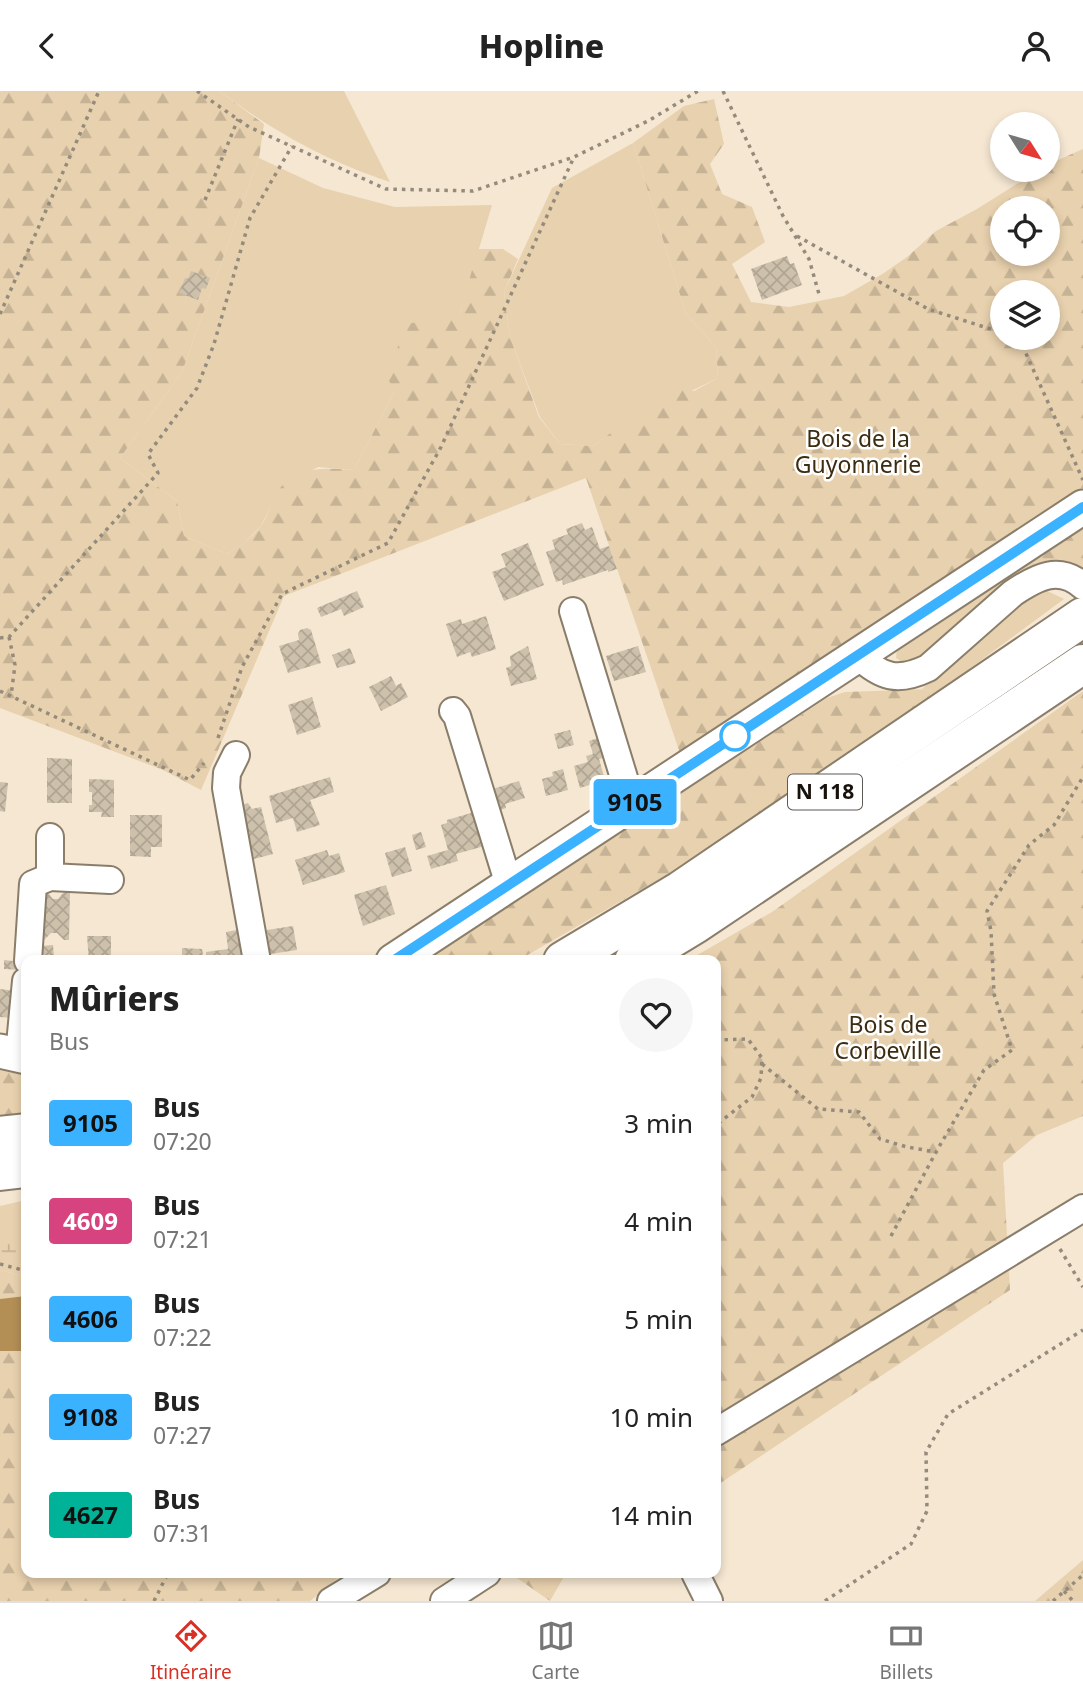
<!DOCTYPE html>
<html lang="fr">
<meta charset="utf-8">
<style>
:root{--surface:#fff;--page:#f6f6f6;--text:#222;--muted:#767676;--line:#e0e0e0;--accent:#d93025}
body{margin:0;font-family:"Noto Sans",sans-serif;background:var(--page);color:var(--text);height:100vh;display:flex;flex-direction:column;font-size:26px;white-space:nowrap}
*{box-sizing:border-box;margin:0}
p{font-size:23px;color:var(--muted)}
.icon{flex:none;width:38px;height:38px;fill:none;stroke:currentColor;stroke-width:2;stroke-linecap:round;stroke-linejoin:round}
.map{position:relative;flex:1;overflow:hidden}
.sheet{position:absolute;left:21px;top:864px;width:700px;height:623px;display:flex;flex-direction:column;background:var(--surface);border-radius:14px;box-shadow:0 4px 10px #0003}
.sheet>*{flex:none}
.badge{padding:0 14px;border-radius:5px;font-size:24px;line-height:46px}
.needle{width:46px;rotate:127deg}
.fabs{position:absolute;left:990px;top:21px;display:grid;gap:14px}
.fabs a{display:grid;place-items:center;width:70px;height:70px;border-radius:50%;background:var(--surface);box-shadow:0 4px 10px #0003;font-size:35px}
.map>.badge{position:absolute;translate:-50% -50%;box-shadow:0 0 0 4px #fff}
.round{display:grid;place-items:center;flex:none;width:74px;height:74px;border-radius:37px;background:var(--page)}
.summary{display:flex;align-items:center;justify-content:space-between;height:119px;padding:0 28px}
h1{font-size:33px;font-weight:800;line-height:52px}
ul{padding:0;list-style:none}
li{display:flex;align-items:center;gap:21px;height:98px;padding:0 28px}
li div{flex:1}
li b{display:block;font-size:26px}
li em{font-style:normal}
li .badge{min-width:77px;font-weight:700;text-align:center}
header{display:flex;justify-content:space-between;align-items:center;height:91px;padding:0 28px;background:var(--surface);font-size:32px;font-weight:800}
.tabs{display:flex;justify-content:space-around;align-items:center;height:98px;border-top:2px solid var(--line);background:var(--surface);font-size:19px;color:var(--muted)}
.tabs a{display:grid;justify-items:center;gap:4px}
.tabs .active{color:var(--accent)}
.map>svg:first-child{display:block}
.grass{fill:#e8d1ae}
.forest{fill:url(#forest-firs);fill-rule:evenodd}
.wetland{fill:url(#wetland-marsh)}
.water{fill:#b38f56}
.building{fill:url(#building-cross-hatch)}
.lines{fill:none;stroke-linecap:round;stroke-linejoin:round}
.minor-casing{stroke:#8a7e6b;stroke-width:30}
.major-casing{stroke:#8a7e6b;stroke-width:37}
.highway-casing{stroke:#8a7e6b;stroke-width:42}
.path{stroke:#958b7c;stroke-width:3.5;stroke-dasharray:3.5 5;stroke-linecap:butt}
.minor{stroke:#fff;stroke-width:26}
.major{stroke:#fff;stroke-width:33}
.highway{stroke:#fff;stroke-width:38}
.line-casing{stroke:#fff;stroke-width:16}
.line{stroke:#3bb2ff;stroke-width:10}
.stop-dot{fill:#fff;stroke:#3bb2ff;stroke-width:3.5}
.labels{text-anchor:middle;stroke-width:5;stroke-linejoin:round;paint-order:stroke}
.shield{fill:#fff;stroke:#5d5954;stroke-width:2}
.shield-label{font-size:21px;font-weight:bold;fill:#17120b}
.park-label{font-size:23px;fill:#3c2c11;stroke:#fff}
</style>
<header><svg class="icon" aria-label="back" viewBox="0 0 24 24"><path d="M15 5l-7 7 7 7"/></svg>Hopline<svg class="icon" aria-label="person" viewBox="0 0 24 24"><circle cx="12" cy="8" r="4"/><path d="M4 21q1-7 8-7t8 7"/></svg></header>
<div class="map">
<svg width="1083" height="1510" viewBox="0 0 1083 1510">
<defs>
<pattern id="forest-firs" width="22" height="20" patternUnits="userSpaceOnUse" patternTransform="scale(1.75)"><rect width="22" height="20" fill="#e8d1ae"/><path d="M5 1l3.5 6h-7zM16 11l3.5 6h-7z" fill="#c6b294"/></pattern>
<pattern id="wetland-marsh" width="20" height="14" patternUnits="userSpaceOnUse" patternTransform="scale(1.75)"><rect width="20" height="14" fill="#e8d1ae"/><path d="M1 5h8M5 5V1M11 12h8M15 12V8" fill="none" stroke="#c6b294"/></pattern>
<pattern id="building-cross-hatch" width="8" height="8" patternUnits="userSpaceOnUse" patternTransform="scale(1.75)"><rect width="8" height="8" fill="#cec1ac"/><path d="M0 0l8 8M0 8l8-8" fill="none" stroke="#b0a593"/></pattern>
</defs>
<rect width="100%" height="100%" fill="#f5e7d2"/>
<g class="grass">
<path d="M219,0H344L390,91C324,69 275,41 219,0Z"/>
<path d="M633,52L686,223L716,256L718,287L629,330L593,355L560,353L540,326L510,246L504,201L552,97Z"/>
<path d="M259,67L323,97L395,116L492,114L459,225L394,301L354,379L318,376L279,399L261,435L244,452L227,463L184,445L177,410L120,367L182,281Z"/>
<path d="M1026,471L1049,472L923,570L906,574L896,567L897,558Z"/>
<path d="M1039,496L1064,508L927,609L931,598H922Z"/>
<path d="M26,1109V1186L0,1179V1115Z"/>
</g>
<g class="forest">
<path d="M0,0H219L264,33L259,67L182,281L120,367L177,410L184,445L227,463C239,455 252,447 261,435C268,425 271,411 278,400C296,374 327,377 354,379L394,301L388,287L405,233L459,225L478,158H503L518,168L504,201L510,246L539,326L560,353L593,355L674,296L694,300L718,287L716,256L686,223L633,52L684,15L714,8L724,53L710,73L722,103L752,116L765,151L732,173L751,211L789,216L844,205L884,182L907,166L936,140L977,118L1039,79H1048L1049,73L1083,58V400L681,665L586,387L284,505L201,699L163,679L0,617ZM1003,117H1048V163H1003ZM1003,201H1048V247H1003Z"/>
<path d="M1083,432V485L1049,472L1026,471Z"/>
<path d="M931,598L927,609L675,779L517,870H422L827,607L845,601Z"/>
<path d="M1083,600V1025L1037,1044L1003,1072L1010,1199L716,1395V870H687L772,821Z"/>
<path d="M0,976L26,982V1021L0,1025Z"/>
<path d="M0,1179L26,1186V1482H344L310,1510H0Z"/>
<path d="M1083,1469V1510H1035Z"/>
<path d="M510,1482H566L550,1510Z"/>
</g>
<path class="wetland" d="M0,1147L21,1152L26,1147V1177L15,1164L0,1161Z"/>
<path class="water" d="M26,1205V1260H0V1208Z"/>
<g class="building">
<path d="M787,165L790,173L794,172L802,194L762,209L751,178Z"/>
<path d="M191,180L210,187L206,198L202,197L198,209L179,202L185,187L188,188Z"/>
<path d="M582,432L585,439L592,436L600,458L609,455L617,478L608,481V479L563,494L562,489L556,491L546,461L555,458L552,449L568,443L566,438Z"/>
<path d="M528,452L544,494L504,510L492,481L506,476L501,463Z"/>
<path d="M357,500L364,516L344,525L341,518L321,526L317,517Z"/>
<path d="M486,525L496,558L472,566L470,561L457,566L446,533L461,528L462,533Z"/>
<path d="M307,537L311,539L321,572L288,582L279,555L299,549L298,543L300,539Z"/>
<path d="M528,555L537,588L511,595L506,577L511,575L510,565Z"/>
<path d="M638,555L646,581L614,590L606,565Z"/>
<path d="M350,557L356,572L337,577L332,564Z"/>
<path d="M391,585L396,595L401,592L408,606L381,620L369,596Z"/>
<path d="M312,606L321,636L297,644L288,614Z"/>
<path d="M570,639L574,654L558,658L554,643Z"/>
<path d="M604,645L610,665L599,668L605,689L580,697L574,675L588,671L586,665L593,663L589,650Z"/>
<path d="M47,667L72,668V712H47Z"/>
<path d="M563,678L568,699L546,705L542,688L553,685L552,681Z"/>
<path d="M330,686L334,701L310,709L320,734L297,741L293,727L276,732L269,705Z"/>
<path d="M89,688L114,689V726H101L102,721H89V714H92V701H89Z"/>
<path d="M519,690L525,707L505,713L506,717L495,721L489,699Z"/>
<path d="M0,691L8,692L5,721L0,720Z"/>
<path d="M248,712L252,718L261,716L273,763L247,770L238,715Z"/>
<path d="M478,720L488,754L456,763L458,770L431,778L427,765L448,759L441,734L447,732V729Z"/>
<path d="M130,724H162V756H151V766L130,765Z"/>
<path d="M421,741L426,756L416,759L412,744Z"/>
<path d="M405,756L412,780L392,786L385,762Z"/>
<path d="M327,759L329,765L339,762L345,781L303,794L295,769Z"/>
<path d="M386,794L395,823L363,835L354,804Z"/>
<path d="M46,800L53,808H58L64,801H70L69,849H64L57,842H51L41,852L40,801Z"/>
<path d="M293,835L297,859L270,863L267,839Z"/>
<path d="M237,839L242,870H207L206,861L228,858L226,841Z"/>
<path d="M87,845H111V870H89Z"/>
<path d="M53,854L54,866L44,867L42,855Z"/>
<path d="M182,857L202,858L204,870H182Z"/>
<path d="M4,869L22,871L21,879L4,878Z"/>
<path d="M0,898L16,900L13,927L0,926Z"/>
</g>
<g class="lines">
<g class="minor-casing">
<g id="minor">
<path d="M573,520L632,713"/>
<path d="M857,564C881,586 897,592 928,577L1013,502C1037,486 1059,474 1083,495"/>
<path d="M453,620L457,625L509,794"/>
<path d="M236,664L227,682L226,697L257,870"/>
<path d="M50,746V786L110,789"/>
<path d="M28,870L33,793L50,786"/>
<path d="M19,964L26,890"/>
<path d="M716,1341L1083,1117"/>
<path d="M695,1482L709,1510"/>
<path d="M331,1510L377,1482"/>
<path d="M444,1510L487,1482"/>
</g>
</g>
<g class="major-casing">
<g id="major">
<path d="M393,870L1083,416"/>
<path d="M0,960L26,966"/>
</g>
</g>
<g class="highway-casing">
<g id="highway">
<path d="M563,870L680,800L1083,526"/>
<path d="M634,870L695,833L1083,573"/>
<path d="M0,1045L26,1042"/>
<path d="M0,1080L26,1077"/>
</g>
</g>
<g class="path">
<path d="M197,0L249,36L386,98L473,100L574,66L648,30L698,0"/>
<path d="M723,0L783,125L809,168L819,203"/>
<path d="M205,109L238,28"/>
<path d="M797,145L928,218L1003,242"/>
<path d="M0,223L99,0"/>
<path d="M1019,247L1083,389"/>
<path d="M9,546L15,574L11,605"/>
<path d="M0,547L9,546L158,382L148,363L197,297L214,253L250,127L292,55"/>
<path d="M0,600L190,689L204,672"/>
<path d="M218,647L242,576L282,503L388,452L441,356L574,66"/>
<path d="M716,949L748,948L762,967L761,987L752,1006L716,1034"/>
<path d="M762,973L818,1018L859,1021L880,1048L907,1056L936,1061"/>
<path d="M891,1145L936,1061L984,979L1012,959L994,903L991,840L987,820L1029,754L1054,734L1083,686"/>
<path d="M1060,1158L1083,1196"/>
<path d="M0,1173L26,1180"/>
<path d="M1064,1500L1073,1510"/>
<path d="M154,1510L168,1482"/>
<path d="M825,1510L911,1453L927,1420L926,1361L948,1323L1083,1239"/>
<path d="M1053,1510L1083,1484"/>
</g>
<use href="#minor" class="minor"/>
<use href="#major" class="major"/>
<use href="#highway" class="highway"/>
</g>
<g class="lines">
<g class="line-casing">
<path id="line" d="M393,870L1083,416"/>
</g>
<use href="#line" class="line"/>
</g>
<circle class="stop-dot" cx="735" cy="645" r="14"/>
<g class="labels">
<rect class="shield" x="788" y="683.5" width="74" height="35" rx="5"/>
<g class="shield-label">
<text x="825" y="708">N 118</text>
</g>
<g class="park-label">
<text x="858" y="356">Bois de la<tspan x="858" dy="26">Guyonnerie</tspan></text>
<text x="888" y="942">Bois de<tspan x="888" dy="26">Corbeville</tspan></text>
</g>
</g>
</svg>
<div class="fabs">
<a><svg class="needle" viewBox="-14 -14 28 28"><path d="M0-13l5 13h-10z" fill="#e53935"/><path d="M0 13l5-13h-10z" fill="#767676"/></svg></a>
<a><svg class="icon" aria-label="locate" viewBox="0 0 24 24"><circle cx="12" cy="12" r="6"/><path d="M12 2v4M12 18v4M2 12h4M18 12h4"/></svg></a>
<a><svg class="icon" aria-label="layers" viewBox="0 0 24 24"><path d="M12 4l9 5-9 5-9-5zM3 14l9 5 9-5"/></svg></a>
</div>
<b class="badge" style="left:635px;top:711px;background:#3bb2ff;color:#111">9105</b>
<section class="sheet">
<div class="summary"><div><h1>Mûriers</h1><p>Bus</p></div><a class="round"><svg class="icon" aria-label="heart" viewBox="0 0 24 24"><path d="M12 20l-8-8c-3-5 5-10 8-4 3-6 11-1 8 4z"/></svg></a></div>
<ul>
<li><span class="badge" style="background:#3bb2ff;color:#111">9105</span><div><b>Bus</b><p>07:20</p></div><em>3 min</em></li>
<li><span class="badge" style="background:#d7437e;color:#fff">4609</span><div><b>Bus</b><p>07:21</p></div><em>4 min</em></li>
<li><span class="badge" style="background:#3bb2ff;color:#111">4606</span><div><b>Bus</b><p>07:22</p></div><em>5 min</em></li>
<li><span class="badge" style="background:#3bb2ff;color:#111">9108</span><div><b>Bus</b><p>07:27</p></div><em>10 min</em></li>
<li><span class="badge" style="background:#00b297;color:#111">4627</span><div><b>Bus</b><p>07:31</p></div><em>14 min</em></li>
</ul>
</section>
</div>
<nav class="tabs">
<a class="active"><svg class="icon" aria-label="directions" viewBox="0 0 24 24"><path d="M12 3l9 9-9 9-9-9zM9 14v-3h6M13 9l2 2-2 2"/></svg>Itinéraire</a>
<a><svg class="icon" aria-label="map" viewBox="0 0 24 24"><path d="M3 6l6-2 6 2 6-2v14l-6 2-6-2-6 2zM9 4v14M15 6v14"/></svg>Carte</a>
<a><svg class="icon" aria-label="tickets" viewBox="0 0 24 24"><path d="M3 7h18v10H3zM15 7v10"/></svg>Billets</a>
</nav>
